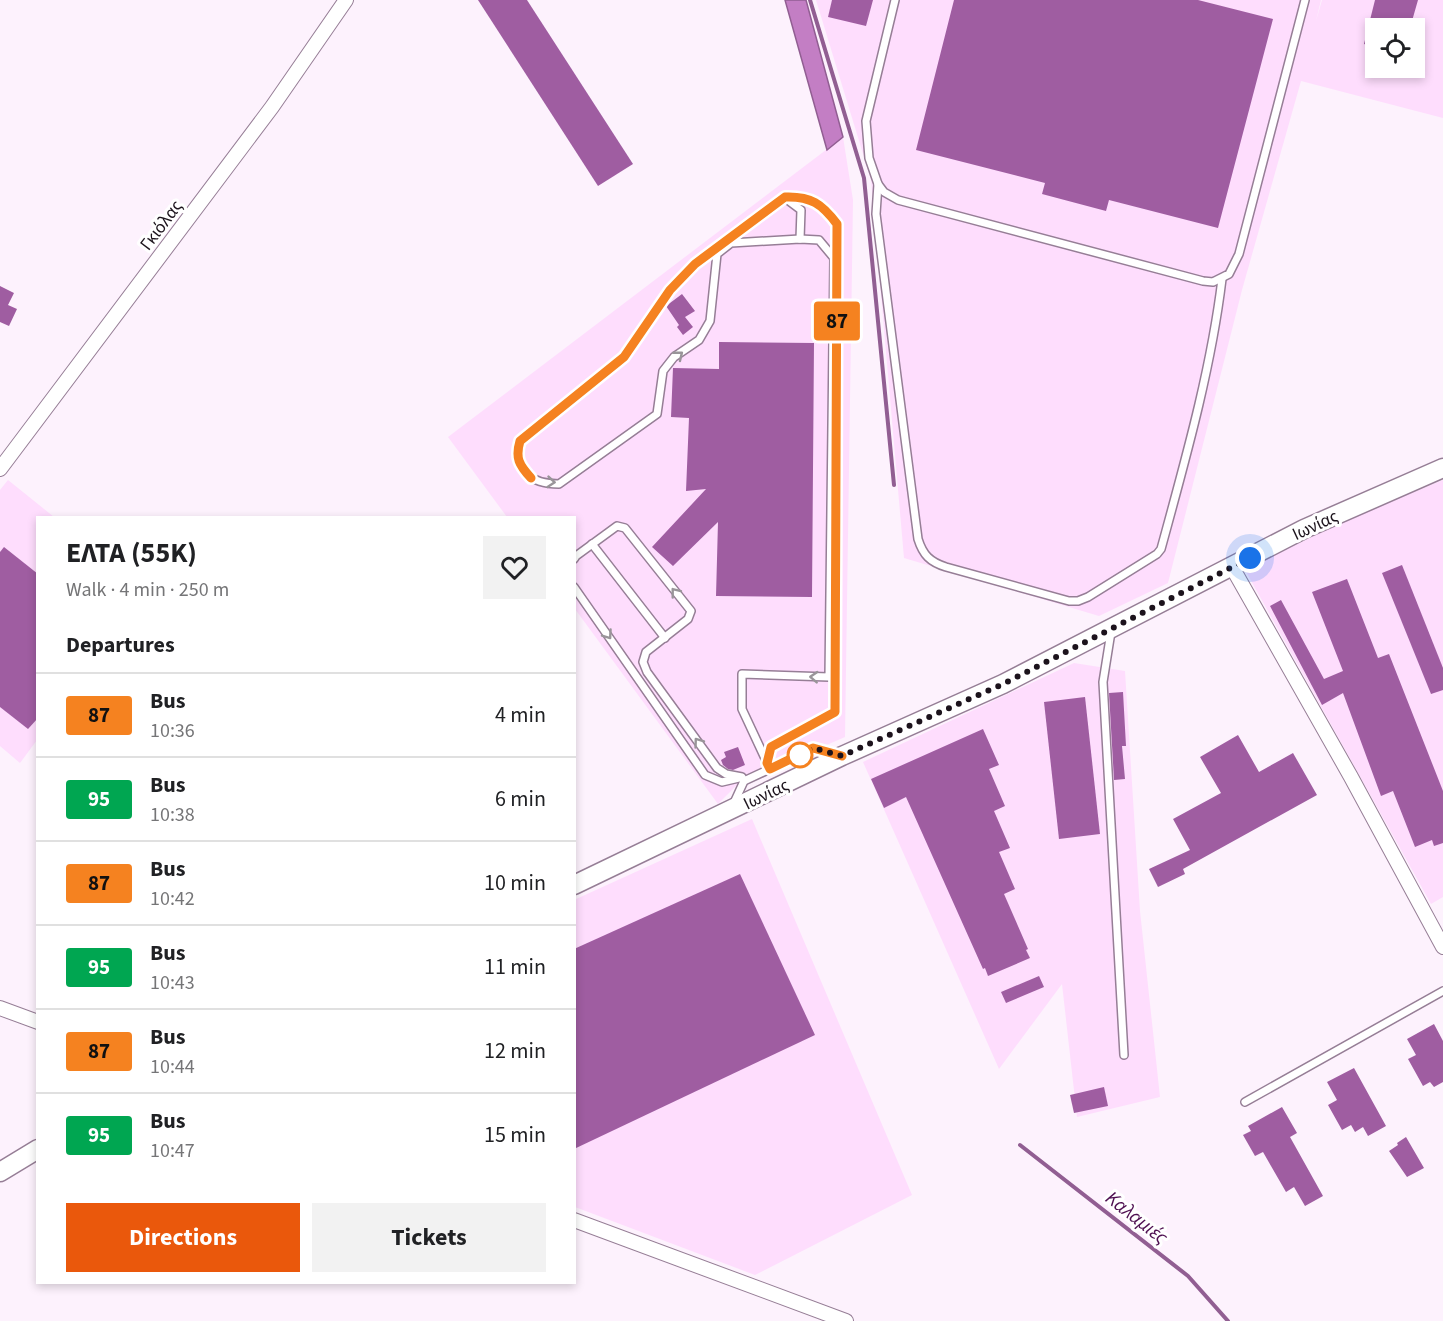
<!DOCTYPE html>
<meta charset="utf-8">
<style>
:root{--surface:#fff;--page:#f2f2f2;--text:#202124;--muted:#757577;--line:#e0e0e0;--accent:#ea580c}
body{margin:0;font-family:"Source Sans 3",sans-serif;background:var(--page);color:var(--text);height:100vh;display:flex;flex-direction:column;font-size:22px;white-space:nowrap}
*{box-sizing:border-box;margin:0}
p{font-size:20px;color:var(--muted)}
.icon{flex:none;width:33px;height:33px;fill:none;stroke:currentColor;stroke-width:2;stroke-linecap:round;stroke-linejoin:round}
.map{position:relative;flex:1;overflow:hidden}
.sheet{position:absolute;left:36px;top:516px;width:540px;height:768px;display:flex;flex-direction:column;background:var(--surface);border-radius:0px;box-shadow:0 3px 9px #0003}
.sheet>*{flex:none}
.badge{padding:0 12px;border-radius:4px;font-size:21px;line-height:39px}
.fabs{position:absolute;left:1365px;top:18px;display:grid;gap:12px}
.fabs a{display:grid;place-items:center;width:60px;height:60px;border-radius:0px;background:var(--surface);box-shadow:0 3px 9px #0003;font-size:30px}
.you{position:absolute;width:30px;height:30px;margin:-15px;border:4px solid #fff;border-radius:50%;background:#1a73e8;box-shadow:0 0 0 9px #1a73e833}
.map>.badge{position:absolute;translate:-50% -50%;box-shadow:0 0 0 3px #fff}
h2{padding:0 30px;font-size:22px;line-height:54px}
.round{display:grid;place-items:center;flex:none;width:63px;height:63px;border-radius:0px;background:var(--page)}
.summary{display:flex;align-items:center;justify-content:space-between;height:102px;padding:0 30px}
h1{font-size:28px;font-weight:700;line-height:45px}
.primary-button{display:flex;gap:12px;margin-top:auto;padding:12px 30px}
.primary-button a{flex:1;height:69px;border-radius:0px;background:var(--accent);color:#fff;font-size:24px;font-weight:700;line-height:69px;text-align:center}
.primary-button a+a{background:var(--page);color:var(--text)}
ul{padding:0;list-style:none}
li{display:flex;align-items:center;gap:18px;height:84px;padding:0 30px;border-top:2px solid var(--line)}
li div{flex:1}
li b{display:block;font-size:22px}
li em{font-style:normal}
li .badge{min-width:66px;font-weight:700;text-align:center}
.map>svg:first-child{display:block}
.built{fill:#feddfd;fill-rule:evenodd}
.water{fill:#c37ec4;stroke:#915e92;stroke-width:1.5}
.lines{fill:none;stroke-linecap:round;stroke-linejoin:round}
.stream{stroke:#915e92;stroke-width:4}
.building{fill:#9f5da1}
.lane-casing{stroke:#967e96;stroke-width:10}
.street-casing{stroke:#967e96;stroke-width:16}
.secondary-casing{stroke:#967e96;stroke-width:21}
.lane{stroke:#fff;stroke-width:7}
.street{stroke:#fff;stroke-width:14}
.secondary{stroke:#fff;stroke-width:18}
.oneway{stroke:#999599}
.line-casing{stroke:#fff;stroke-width:14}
.line{stroke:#f58220;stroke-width:9}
.walk{stroke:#1c131c;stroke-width:6;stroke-dasharray:0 10.8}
.stop-dot{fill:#fff;stroke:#f58220;stroke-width:3}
.labels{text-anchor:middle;stroke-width:6;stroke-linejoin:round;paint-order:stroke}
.street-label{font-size:18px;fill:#1c131c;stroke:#fff}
.water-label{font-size:20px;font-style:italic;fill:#4e0f51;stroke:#fff}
</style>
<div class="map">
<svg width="1443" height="1321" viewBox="0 0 1443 1321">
<rect width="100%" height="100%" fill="#fdf2fd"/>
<g class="built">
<path d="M816,0H1321L1316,21L1322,0H1443V118L1301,81L1242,290L1168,583L1099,616L904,558L871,180ZM1376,28H1414V68H1376Z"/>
<path d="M843,137L853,200L845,737L739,783L718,804L575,609L574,518L507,517L448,437Z"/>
<path d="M8,480L54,517L38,518L37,740L20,763L0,746V490Z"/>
<path d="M1443,480V897L1431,904L1245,570L1350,518Z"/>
<path d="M1074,663L1125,671L1140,911L1160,1097L1077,1117L1062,984L999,1069L863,762Z"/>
<path d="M752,819L912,1195L755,1275L575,1207L574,900Z"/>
</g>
<path class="water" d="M785,0H806L843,137L827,150Z"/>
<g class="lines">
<g class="stream">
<path d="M810,0L864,178L894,485"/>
<path d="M1020,1145L1188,1276L1228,1321"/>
</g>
</g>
<g class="building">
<path d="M478,0H527L633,164L598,186Z"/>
<path d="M832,0H873L866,26L828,17Z"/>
<path d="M954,0H1198L1273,19L1218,228L1109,200L1106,211L1042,194L1045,183L916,150Z"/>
<path d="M1375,0H1418L1410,28H1376V48L1364,44Z"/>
<path d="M0,286L14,293L8,305L17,309L9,326L0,322Z"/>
<path d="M682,294L695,311L685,317L693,327L683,335L677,327L679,325L666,306Z"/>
<path d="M719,342L814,343L812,597L716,596L718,522L673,566L652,547L706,489L686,491L689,418L671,417L673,368L719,369Z"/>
<path d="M4,547L38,574V718L28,729L0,707V552Z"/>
<path d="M1402,565L1443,668V690L1431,694L1382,573Z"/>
<path d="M1347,579L1378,658L1389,654L1443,791V843L1434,846L1432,840L1415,847L1393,791L1381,796L1343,693L1322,705L1270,606L1281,600L1324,679L1343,671L1312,592Z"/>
<path d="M1123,692L1126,746H1122L1125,779L1114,780L1109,693Z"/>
<path d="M1085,697L1100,834L1059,839L1044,702Z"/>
<path d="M983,729L999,765L989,769L1005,806L994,811L1010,848L999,852L1015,889L1004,894L1028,949L1026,950L1030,958L988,976L985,968L983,969L906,797L884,808L871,779Z"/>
<path d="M1238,735L1259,772L1293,753L1317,795L1183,869L1185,874L1158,887L1149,869L1190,850L1173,819L1221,793L1200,757Z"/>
<path d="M738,747L745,765L733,770L728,769L723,765L721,760L726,757L724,752Z"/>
<path d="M740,874L815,1035L574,1149V949Z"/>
<path d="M1039,976L1044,987L1006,1003L1001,992Z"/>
<path d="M1434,1024L1443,1041V1082L1434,1087L1430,1082L1423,1086L1408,1059L1416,1055L1407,1039Z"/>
<path d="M1354,1068L1386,1126L1368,1136L1363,1127L1355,1132L1351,1125L1342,1130L1328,1105L1337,1100L1327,1082Z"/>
<path d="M1104,1087L1108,1106L1074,1113L1070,1095Z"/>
<path d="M1282,1107L1297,1133L1290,1137L1323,1196L1305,1206L1294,1187L1286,1192L1263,1152L1255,1156L1243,1135L1251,1131L1248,1126Z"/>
<path d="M1406,1137L1424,1168L1407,1177L1389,1151L1398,1145L1397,1143Z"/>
</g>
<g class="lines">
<g class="lane-casing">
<g id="lane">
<path d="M895,0L866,121L869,158L878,184L884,192L898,200L1203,281L1213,282L1229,274L1239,254L1305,0"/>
<path d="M878,184L876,214L918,539C923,555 930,562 946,567L1069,601H1078L1088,597L1157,554L1161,549C1185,461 1211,370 1222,279"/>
<path d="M785,198L801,210L800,239"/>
<path d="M592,544L665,638"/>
<path d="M574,559L576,556L617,526L625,528L691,611L688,619L646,652L643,662L647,672L717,768L726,774L742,777L744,781"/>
<path d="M574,587L705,775L722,782L739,778"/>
<path d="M1111,632L1103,682L1124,1055"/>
<path d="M767,763L771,747L835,712L837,224C822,204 811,196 785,197L695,264L670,290L624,357L520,441C512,470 531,484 559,484L657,414L663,371L674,357L699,340L710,321L717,254L731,243L800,239L819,240L834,258L829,677L742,674V709L770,769"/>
<path d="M733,805L744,781L813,749L836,755"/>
<path d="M1245,1102L1443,991"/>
</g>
</g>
<g class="street-casing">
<g id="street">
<path d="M0,469L272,107L346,0"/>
<path d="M1232,567L1351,777L1443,947"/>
<path d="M0,1008L38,1022"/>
<path d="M574,1220L846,1321"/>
</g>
</g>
<g class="secondary-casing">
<g id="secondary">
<path d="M574,885L842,756L1003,684L1304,529L1443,468"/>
<path d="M0,1172L38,1149"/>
</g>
</g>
<use href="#lane" class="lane"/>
<use href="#street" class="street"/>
<use href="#secondary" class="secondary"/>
</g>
<defs><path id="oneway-chevron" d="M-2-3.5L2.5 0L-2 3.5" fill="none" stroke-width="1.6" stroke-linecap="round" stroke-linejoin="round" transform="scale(1.5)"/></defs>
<g class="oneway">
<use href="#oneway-chevron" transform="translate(679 355) rotate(-39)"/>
<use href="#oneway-chevron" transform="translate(551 482) rotate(5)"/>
<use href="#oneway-chevron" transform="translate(675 592) rotate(-128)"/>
<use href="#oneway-chevron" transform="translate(608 635) rotate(55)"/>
<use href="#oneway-chevron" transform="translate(814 677) rotate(-177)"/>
<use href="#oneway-chevron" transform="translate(698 742) rotate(-126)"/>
</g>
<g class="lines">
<g class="line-casing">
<path id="line" d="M531,478C519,465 515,458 520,441L624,357L670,290L695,264L785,197C811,196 822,204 837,224L835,712L771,747L767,763L770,769L813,748L842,756"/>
</g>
<use href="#line" class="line"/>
<path class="walk" d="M800,755L813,748L842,756L1003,684L1250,558"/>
</g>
<circle class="stop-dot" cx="800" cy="755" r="12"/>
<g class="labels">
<g class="street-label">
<text transform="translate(161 225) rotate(-53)" y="6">Γκιόλας</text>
<text transform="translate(1315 525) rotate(-25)" y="6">Ιωνίας</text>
<text transform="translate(766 794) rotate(-26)" y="6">Ιωνίας</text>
</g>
<g class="water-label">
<text transform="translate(1137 1217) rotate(38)" y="7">Καλαμιές</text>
</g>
</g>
</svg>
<div class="fabs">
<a><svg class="icon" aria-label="locate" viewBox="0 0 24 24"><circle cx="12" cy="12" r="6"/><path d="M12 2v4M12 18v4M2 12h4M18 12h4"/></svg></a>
</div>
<div class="you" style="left:1250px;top:558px"></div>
<b class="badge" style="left:837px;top:321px;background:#f58220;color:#111">87</b>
<section class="sheet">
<div class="summary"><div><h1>ΕΛΤΑ (55Κ)</h1><p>Walk · 4 min · 250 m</p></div><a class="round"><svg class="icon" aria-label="heart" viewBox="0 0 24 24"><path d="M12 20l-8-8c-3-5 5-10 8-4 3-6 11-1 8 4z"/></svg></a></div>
<h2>Departures</h2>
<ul>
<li><span class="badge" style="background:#f58220;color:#111">87</span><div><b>Bus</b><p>10:36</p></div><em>4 min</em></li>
<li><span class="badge" style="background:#00a651;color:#fff">95</span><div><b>Bus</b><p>10:38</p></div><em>6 min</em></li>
<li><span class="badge" style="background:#f58220;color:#111">87</span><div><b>Bus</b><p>10:42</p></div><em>10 min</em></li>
<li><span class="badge" style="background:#00a651;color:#fff">95</span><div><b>Bus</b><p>10:43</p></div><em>11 min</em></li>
<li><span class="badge" style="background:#f58220;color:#111">87</span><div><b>Bus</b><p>10:44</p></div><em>12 min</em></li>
<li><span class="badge" style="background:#00a651;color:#fff">95</span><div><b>Bus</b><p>10:47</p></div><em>15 min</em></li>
</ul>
<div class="primary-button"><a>Directions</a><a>Tickets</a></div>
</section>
</div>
